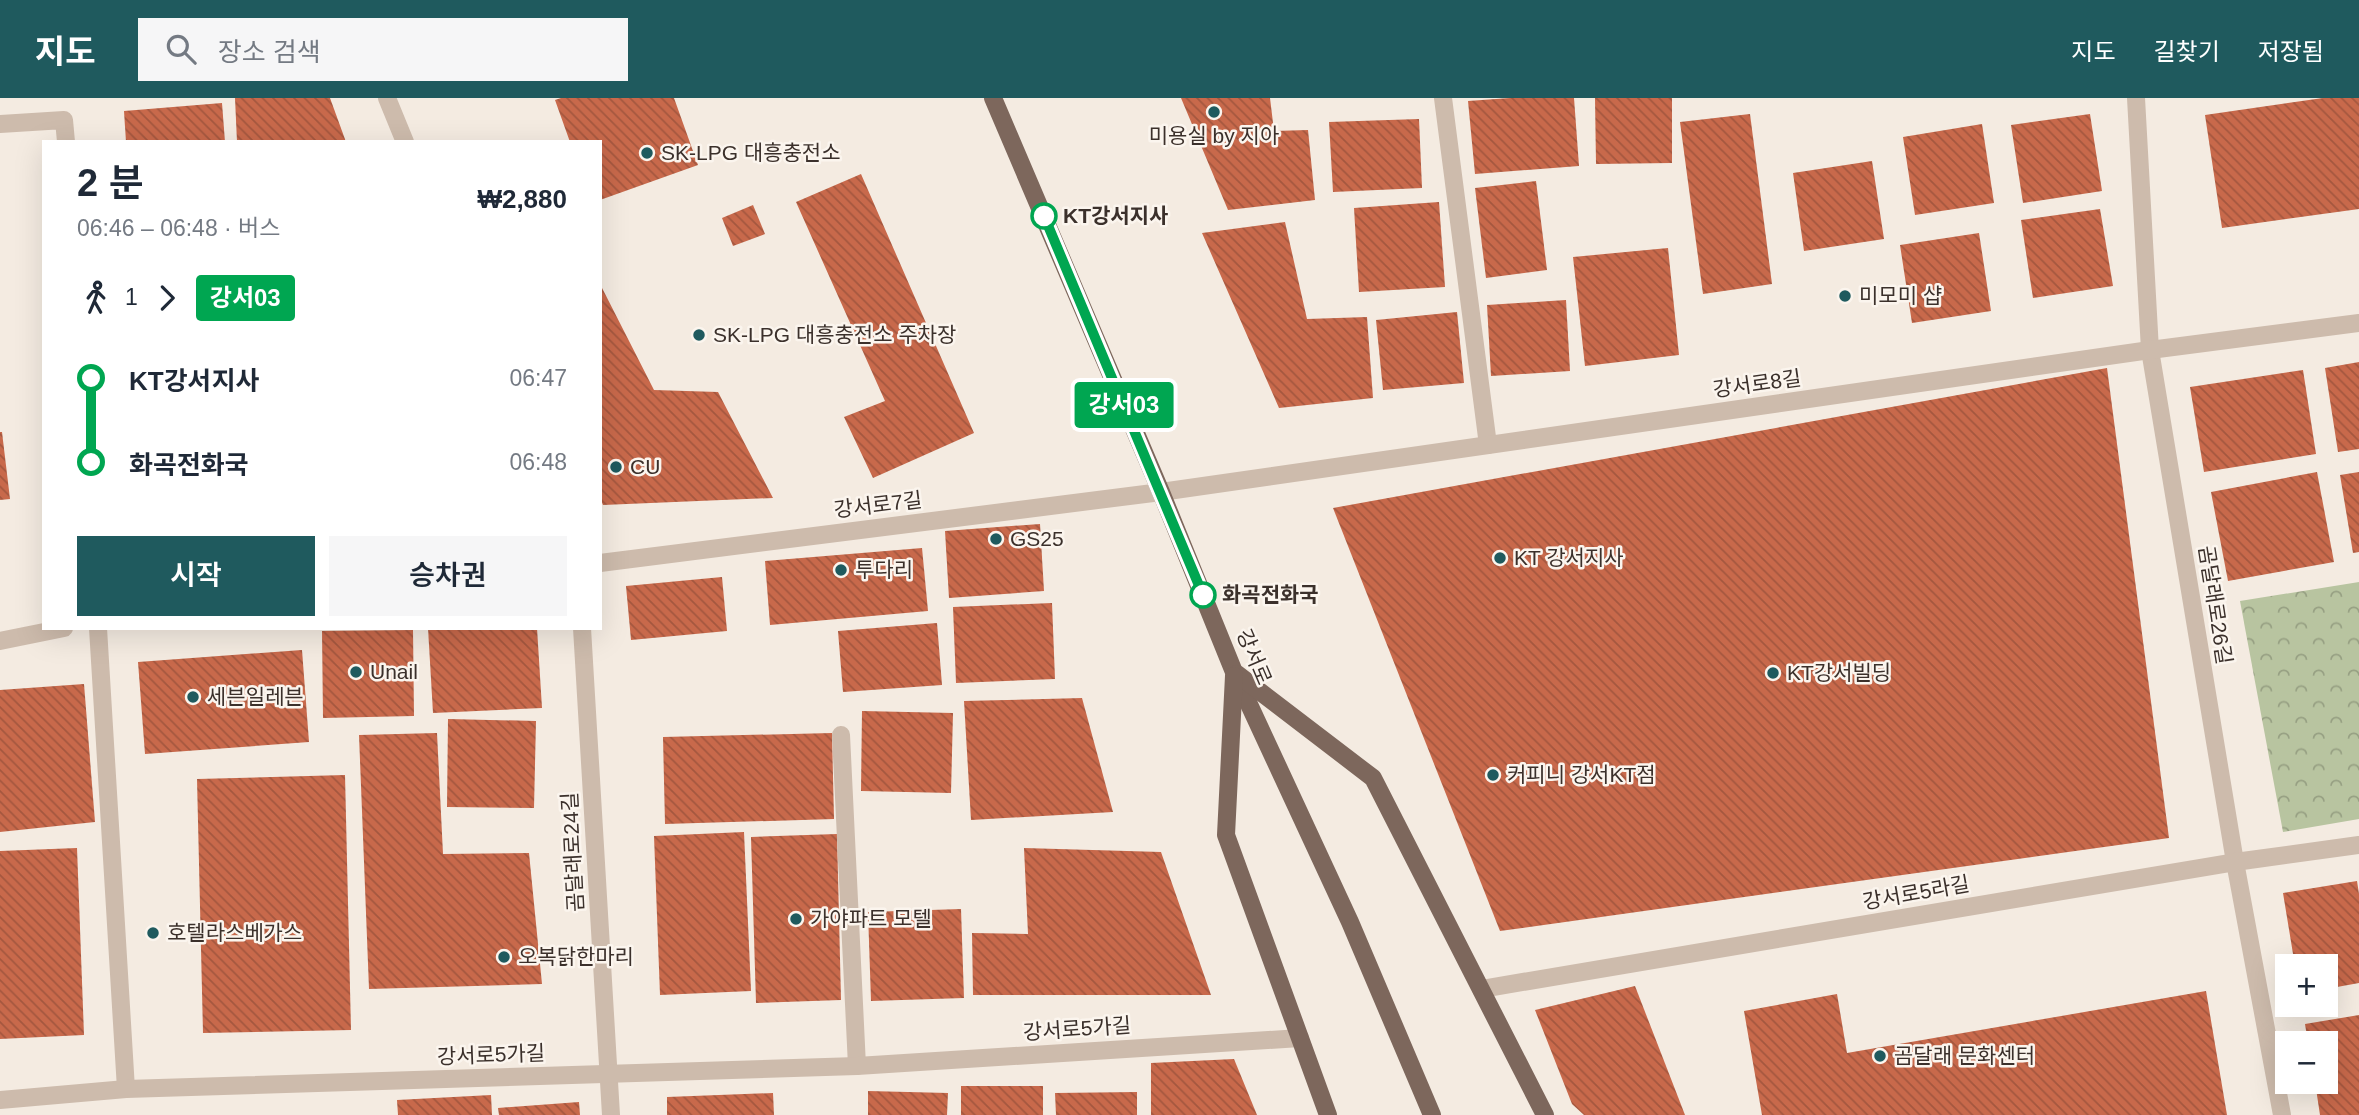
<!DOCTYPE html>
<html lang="ko">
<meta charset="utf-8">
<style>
:root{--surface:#fff;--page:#f6f6f7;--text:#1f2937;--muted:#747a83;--accent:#1f5a5e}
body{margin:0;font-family:Helvetica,"Noto Sans KR",sans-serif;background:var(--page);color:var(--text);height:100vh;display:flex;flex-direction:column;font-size:26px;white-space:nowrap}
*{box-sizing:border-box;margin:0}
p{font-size:23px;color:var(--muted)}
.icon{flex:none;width:38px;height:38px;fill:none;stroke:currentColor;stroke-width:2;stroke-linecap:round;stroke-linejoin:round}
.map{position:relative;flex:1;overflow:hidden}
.details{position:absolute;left:42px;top:42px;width:560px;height:490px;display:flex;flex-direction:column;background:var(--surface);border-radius:0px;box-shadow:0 7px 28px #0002}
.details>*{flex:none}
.badge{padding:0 14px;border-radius:5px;font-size:24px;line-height:46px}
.tools{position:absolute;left:2275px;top:856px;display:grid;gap:14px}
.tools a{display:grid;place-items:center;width:63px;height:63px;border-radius:0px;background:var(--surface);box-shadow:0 7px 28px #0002;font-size:35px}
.map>.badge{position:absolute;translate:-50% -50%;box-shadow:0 0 0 4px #fff}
.legs{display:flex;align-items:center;gap:10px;height:77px;padding:0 35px;font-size:23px}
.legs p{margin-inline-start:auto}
.head{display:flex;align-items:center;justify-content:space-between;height:119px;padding:0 35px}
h1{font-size:38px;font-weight:600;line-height:52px}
.primary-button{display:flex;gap:14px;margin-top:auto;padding:14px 35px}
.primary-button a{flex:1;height:80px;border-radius:0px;background:var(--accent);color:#fff;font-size:28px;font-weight:600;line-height:80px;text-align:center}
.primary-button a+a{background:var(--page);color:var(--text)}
ul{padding:0 35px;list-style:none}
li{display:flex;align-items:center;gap:24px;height:84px;font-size:26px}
li i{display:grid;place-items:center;width:10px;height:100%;margin:0 9px;background:currentColor}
li i::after{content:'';width:18px;height:18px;margin:-9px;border:5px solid;border-radius:50%;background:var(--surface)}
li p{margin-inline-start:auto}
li:first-child i{background:linear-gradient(#0000 50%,currentColor 0)}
li:last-child i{background:linear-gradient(currentColor 50%,#0000 0)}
header{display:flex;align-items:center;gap:42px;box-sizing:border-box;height:98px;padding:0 35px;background:var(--accent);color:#fff}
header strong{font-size:33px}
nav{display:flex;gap:38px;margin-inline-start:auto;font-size:24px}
.search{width:490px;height:63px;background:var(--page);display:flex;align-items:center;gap:18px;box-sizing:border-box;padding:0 24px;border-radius:0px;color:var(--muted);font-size:26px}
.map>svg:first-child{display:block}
.forest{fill:url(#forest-crowns)}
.building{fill:url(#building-back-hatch)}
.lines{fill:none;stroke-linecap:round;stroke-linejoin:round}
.minor{stroke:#cdbbac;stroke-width:18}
.major{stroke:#7d675c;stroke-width:18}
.line-1-casing{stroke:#fff;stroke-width:16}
.line-1{stroke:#00a651;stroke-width:10}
.poi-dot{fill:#1f5a5e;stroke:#fbf5ee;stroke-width:2.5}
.stop-1-dot{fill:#fff;stroke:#00a651;stroke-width:3.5}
.labels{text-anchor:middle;stroke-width:5;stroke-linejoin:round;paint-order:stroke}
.poi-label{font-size:21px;fill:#3b302b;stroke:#fbf5ee;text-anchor:start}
.stop-label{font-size:21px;font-weight:bold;fill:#3b302b;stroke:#fbf5ee;text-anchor:start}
.street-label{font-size:21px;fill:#3b302b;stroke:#fbf5ee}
</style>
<header>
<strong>지도</strong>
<div class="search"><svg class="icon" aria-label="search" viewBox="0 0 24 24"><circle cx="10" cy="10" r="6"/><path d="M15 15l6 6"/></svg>장소 검색</div>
<nav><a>지도</a><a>길찾기</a><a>저장됨</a></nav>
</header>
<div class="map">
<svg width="2359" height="1017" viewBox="0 0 2359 1017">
<defs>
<pattern id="forest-crowns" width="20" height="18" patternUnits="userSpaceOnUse" patternTransform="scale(1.75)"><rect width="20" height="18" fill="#b8c4a0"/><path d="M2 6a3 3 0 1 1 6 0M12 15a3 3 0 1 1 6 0" fill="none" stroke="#97a083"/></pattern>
<pattern id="building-back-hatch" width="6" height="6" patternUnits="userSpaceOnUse" patternTransform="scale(1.75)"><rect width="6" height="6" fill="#c8694b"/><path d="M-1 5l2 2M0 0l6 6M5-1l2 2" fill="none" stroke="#a4573f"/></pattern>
</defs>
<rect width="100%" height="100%" fill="#f4ebe1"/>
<path class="forest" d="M2359,484V721L2283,734L2240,503Z"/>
<g class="building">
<path d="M235,0H330L346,44H237Z"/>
<path d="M561,0H674L698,67L600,102V44H570L555,2Z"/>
<path d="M1181,0H1270L1274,33L1308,32L1315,102L1228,112Z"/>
<path d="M1510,0H1574L1579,68L1475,76L1468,3Z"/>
<path d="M1595,0H1672V65L1596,66Z"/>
<path d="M2323,0H2359V111L2222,130L2205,17Z"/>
<path d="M222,5L225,44H126L124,13Z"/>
<path d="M1750,16L1772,186L1703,196L1680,24Z"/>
<path d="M2090,16L2102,93L2023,105L2011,27Z"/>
<path d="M1419,21L1422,90L1333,94L1329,24Z"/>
<path d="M1982,26L1994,105L1915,117L1903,39Z"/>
<path d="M1872,63L1884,141L1804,153L1793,75Z"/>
<path d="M861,76L974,335L873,380L844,319L885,303L796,104Z"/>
<path d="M1536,83L1547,172L1486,180L1475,90Z"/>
<path d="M1439,104L1445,189L1359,194L1354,110Z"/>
<path d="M753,107L765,136L733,148L722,120Z"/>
<path d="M2100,111L2113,188L2033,200L2021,122Z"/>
<path d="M1285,124L1307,221L1367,219L1373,300L1279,310L1202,135Z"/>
<path d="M1979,135L1991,213L1912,225L1900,147Z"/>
<path d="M1668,150L1679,257L1585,268L1573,159Z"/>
<path d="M600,186L654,292L718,294L773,400L603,407L600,400Z"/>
<path d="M1566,202L1570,273L1491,278L1487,207Z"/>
<path d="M1457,214L1464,285L1383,292L1376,222Z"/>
<path d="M2359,264V351L2338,354L2325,270Z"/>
<path d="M2107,270L2169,740L1500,833L1333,410Z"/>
<path d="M2303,272L2316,356L2204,374L2190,289Z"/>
<path d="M0,334H2L10,401L0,402Z"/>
<path d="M2317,374L2334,464L2228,483L2211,394Z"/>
<path d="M2359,374V454L2353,455L2340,377Z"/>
<path d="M1040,426L1044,493L949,500L945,433Z"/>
<path d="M922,450L928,513L770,527L765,463Z"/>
<path d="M722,479L727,533L631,542L626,488Z"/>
<path d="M1052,505L1055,581L956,585L953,509Z"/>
<path d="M937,525L942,587L843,594L838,533Z"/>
<path d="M428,530H537L542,610L433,615Z"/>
<path d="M413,532L414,618L323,620L322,533Z"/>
<path d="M302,552L309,644L145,656L138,564Z"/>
<path d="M84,586L95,724L0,734V592Z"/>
<path d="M1082,600L1113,714L971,722L964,603Z"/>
<path d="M862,613L953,615L951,695L861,693Z"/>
<path d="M448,621L536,623L534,710L447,709Z"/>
<path d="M437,635L443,756L529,755L542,886L369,891L359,637Z"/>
<path d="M832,635L834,721L665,726L663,639Z"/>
<path d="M345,677L351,932L203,935L197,681Z"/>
<path d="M744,734L751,893L660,897L654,738Z"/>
<path d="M837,736L841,902L756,905L751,739Z"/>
<path d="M77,750L84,937L0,941V753Z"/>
<path d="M1024,750L1161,754L1211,897H973L972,835L1028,836Z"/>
<path d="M2357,783L2359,796V885L2326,891V868H2295L2283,795Z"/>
<path d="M961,811L964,900L871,903L868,814Z"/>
<path d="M1635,888L1685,1017H1584L1572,1006L1535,912Z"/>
<path d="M2206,893L2227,1017H1762L1744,913L1837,896L1847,955Z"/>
<path d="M2359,917V1017H2320L2315,984H2326V945H2308L2305,926Z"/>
<path d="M1234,961L1257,1017H1151V965Z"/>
<rect x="961" y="988" width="82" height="29"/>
<path d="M868,993L948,995L947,1017H868Z"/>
<path d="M1137,994V1017H1056L1055,995Z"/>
<path d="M773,995L774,1017H667V999Z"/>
<path d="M491,997L492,1017H398L397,1002Z"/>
<path d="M579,1004L580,1017H499L498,1010Z"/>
</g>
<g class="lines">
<g class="minor">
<path d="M387,0L405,44"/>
<path d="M1443,0L1488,347"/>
<path d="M2136,0L2150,252L2235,764L2282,1017"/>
<path d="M0,26L64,22L66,44"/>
<path d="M600,465L1161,394L2150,252L2359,225"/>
<path d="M98,530L126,991"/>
<path d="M582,530L611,1017"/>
<path d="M0,543L64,530"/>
<path d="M841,637L857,968"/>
<path d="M1481,891L2235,764L2359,747"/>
<path d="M0,1002L126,991L857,968L1300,940"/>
</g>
<g class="major">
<path d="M993,0L1161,394L1234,574L1350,824L1432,1017"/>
<path d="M1237,576L1373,680L1545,1017"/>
<path d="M1234,578L1226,737L1328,1017"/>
</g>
</g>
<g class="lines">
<g class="line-1-casing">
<path id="line-1" d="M1044,118L1203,497"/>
</g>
<use href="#line-1" class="line-1"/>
</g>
<g class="poi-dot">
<circle cx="1214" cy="14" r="7"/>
<circle cx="647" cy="55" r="7"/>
<circle cx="1845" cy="198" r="7"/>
<circle cx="699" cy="237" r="7"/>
<circle cx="616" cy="369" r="7"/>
<circle cx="996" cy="441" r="7"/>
<circle cx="1500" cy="460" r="7"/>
<circle cx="841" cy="472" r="7"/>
<circle cx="356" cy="574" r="7"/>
<circle cx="1773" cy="575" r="7"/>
<circle cx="193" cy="599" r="7"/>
<circle cx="1493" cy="677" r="7"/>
<circle cx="796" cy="821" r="7"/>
<circle cx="153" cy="835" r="7"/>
<circle cx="504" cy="859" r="7"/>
<circle cx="1880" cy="958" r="7"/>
</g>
<g class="stop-1-dot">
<circle cx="1044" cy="118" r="12"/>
<circle cx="1203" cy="497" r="12"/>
</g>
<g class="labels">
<g class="poi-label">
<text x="1214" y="45" text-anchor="middle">미용실 by 지아</text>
<text x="661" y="62">SK-LPG 대흥충전소</text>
<text x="1859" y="205">미모미 샵</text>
<text x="713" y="244">SK-LPG 대흥충전소 주차장</text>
<text x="630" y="376">CU</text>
<text x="1010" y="448">GS25</text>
<text x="1514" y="467">KT 강서지사</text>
<text x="855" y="479">투다리</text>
<text x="370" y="581">Unail</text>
<text x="1787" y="582">KT강서빌딩</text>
<text x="207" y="606">세븐일레븐</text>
<text x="1507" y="684">커피니 강서KT점</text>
<text x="810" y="828">가야파트 모텔</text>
<text x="167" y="842">호텔라스베가스</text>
<text x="518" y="866">오복닭한마리</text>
<text x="1894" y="965">곰달래 문화센터</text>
</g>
<g class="stop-label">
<text x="1063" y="125">KT강서지사</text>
<text x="1222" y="504">화곡전화국</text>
</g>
<g class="street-label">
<text transform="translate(1757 286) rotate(-8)" y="7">강서로8길</text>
<text transform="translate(878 407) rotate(-7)" y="7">강서로7길</text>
<text transform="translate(2215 507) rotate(81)" y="7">곰달래로26길</text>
<text transform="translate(1254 559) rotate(67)" y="7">강서로</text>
<text transform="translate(573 754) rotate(-93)" y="7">곰달래로24길</text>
<text transform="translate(1916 795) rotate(-10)" y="7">강서로5라길</text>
<text transform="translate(1077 931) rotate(-4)" y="7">강서로5가길</text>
<text transform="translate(491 957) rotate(-2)" y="7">강서로5가길</text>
</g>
</g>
</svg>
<div class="tools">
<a>+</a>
<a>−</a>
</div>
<b class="badge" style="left:1124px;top:307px;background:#00a651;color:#fff">강서03</b>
<section class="details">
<div class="head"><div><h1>2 분</h1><p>06:46 – 06:48 · 버스</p></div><b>₩2,880</b></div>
<div class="legs"><svg class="icon" aria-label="walk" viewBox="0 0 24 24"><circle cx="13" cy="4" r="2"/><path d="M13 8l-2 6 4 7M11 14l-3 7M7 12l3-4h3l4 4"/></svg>1<svg class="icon" aria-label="forward" viewBox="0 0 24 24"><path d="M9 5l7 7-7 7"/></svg><b class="badge" style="background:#00a651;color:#fff">강서03</b></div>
<ul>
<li><i style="color:#00a651"></i><b>KT강서지사</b><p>06:47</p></li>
<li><i style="color:#00a651"></i><b>화곡전화국</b><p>06:48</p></li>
</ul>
<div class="primary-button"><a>시작</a><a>승차권</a></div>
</section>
</div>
